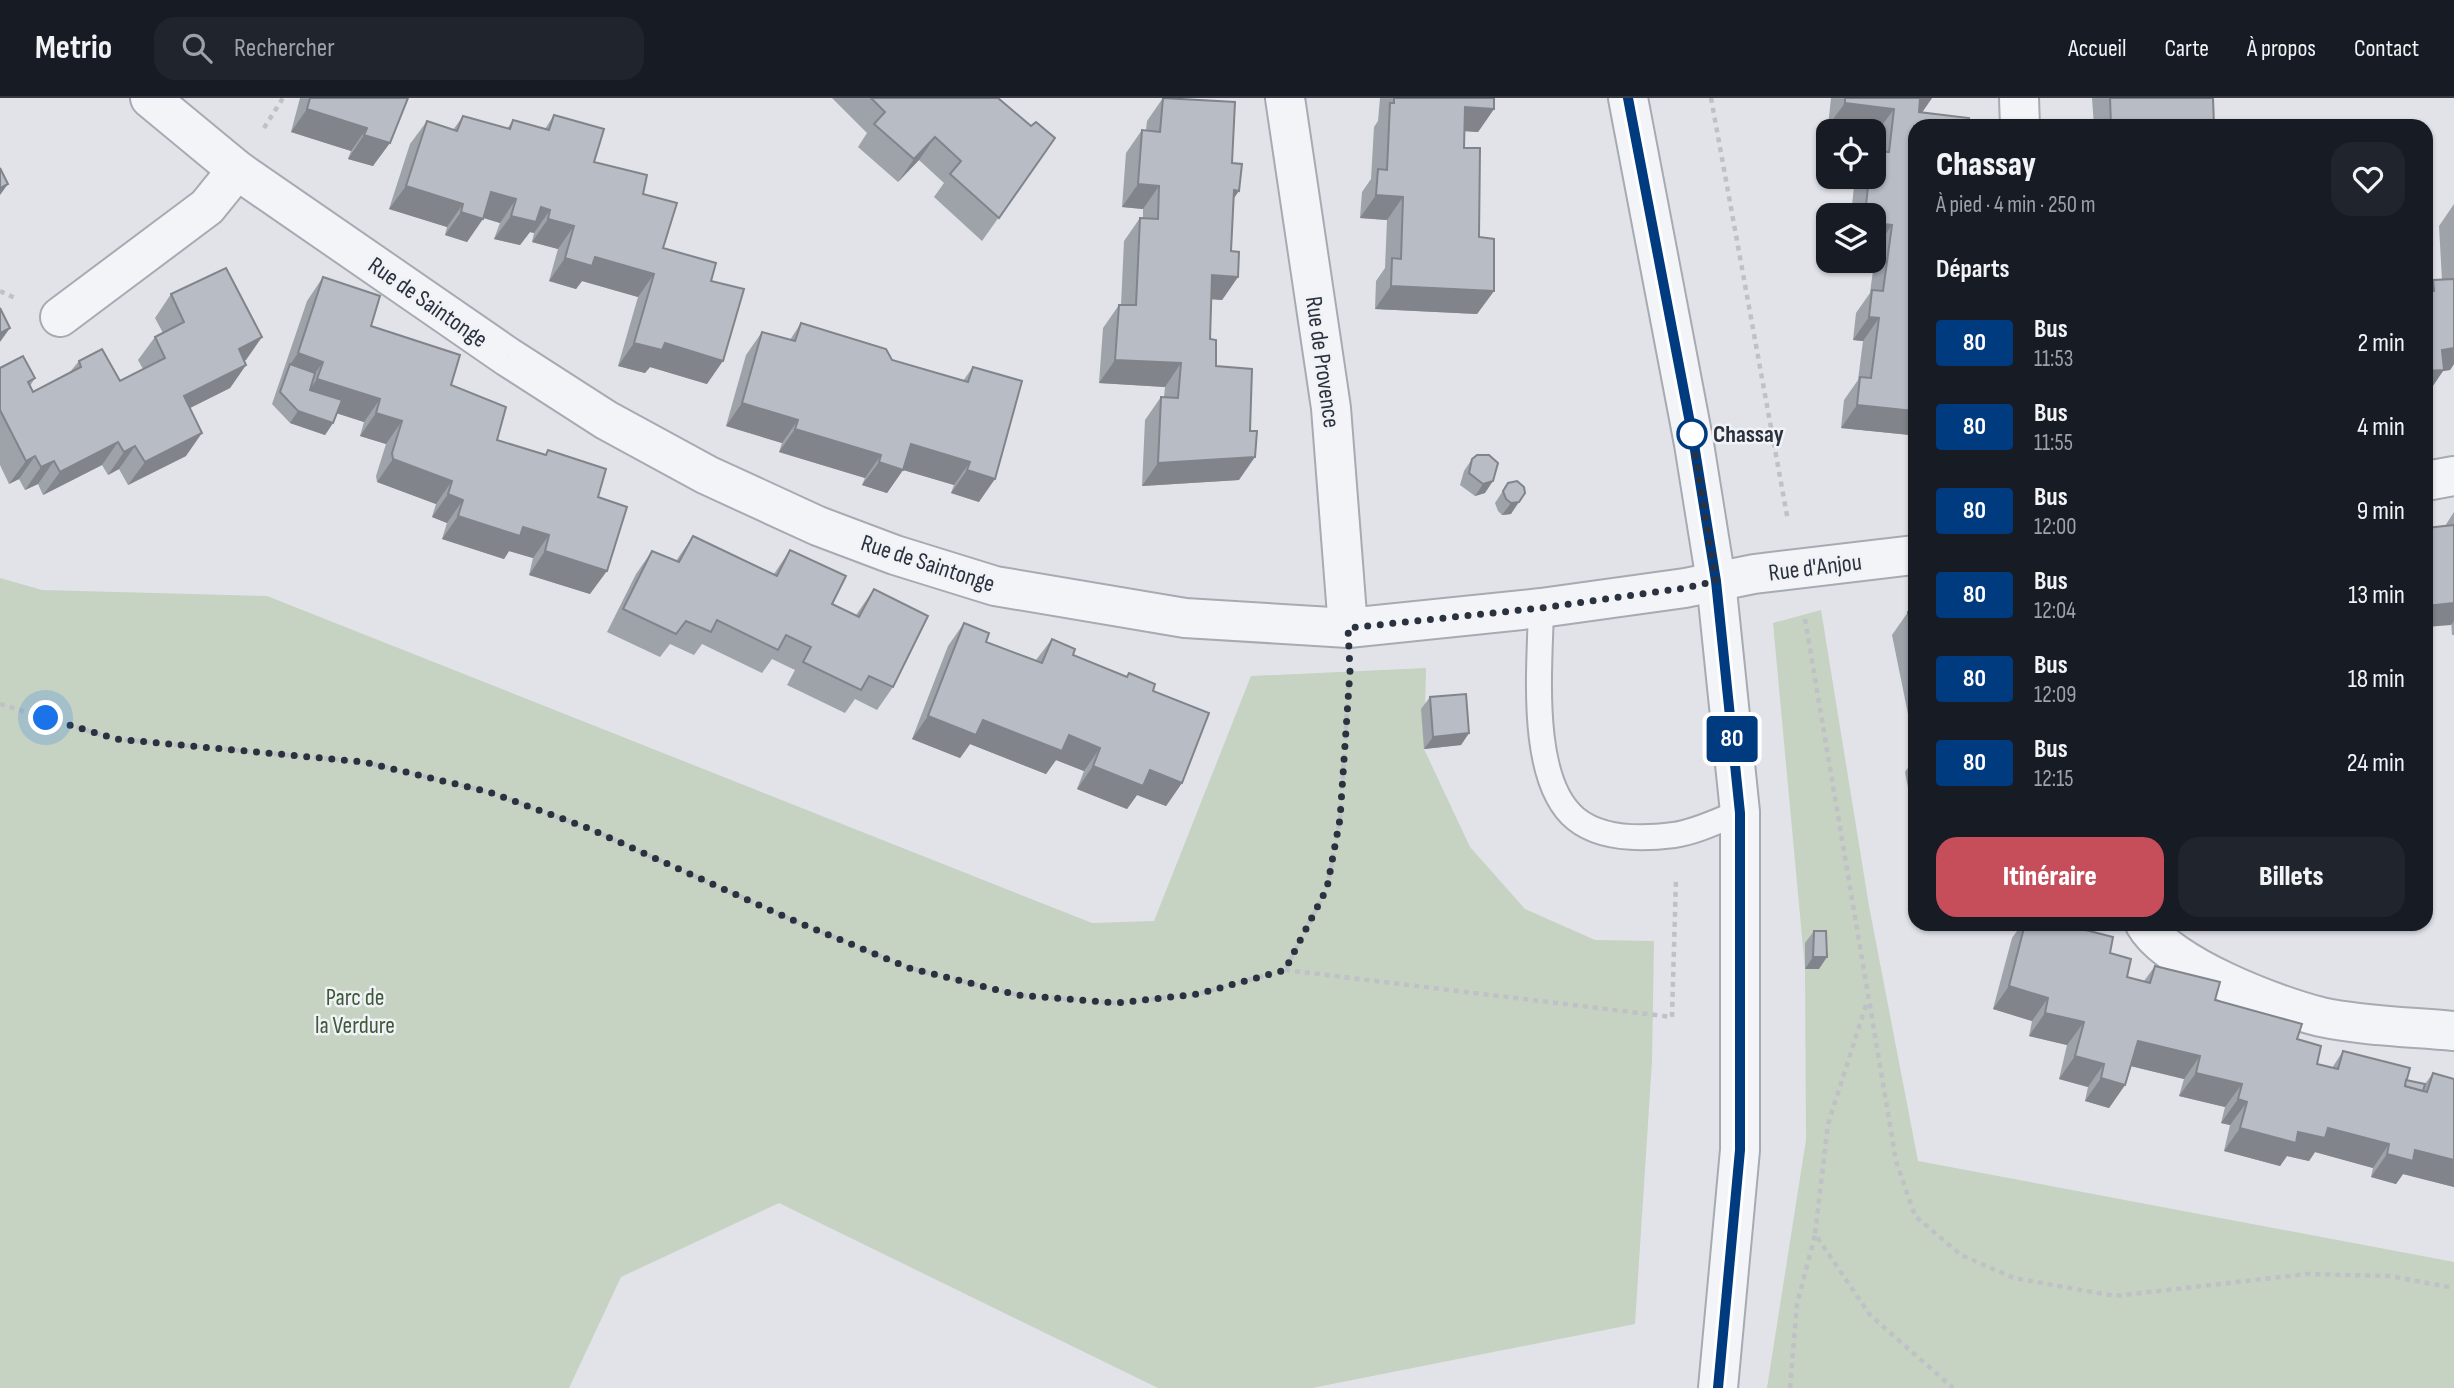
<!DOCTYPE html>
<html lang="fr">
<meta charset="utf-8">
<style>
:root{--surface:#171b24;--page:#20242c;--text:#f1f3f6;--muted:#9ea1a6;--line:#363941;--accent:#c64d5a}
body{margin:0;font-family:"Sofia Sans Condensed",sans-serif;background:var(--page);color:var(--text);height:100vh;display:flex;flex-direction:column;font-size:26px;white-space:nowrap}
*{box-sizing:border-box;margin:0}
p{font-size:23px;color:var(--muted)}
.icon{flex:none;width:38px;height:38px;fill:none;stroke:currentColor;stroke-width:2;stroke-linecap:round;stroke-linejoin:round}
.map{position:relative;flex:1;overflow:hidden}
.panel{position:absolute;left:1908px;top:21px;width:525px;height:812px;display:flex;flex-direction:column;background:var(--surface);border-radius:21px;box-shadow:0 2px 5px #0004}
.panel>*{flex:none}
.badge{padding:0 14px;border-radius:5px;font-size:24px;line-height:46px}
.fabs{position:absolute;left:1816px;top:21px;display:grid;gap:14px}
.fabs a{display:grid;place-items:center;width:70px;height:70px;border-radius:14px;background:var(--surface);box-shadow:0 2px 5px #0004;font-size:35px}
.you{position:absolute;width:35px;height:35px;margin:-18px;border:5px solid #fff;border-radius:50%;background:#1a73e8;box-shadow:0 0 0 10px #1a73e833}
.map>.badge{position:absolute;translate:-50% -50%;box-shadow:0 0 0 4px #fff}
h2{padding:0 28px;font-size:26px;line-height:63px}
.round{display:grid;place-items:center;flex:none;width:74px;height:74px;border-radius:21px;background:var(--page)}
.summary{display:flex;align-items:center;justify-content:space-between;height:119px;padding:0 28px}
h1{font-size:33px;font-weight:800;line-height:52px}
.action{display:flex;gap:14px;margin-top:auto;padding:14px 28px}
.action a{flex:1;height:80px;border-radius:21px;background:var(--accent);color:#fff;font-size:28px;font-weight:800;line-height:80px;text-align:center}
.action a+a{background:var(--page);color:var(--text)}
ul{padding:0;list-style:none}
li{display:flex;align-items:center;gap:21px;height:84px;padding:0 28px}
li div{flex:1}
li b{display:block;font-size:26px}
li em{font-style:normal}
li .badge{min-width:77px;font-weight:700;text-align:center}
header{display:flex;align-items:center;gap:42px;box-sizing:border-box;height:98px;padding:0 35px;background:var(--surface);border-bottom:2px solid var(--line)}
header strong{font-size:33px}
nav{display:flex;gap:38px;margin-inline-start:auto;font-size:24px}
.search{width:490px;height:63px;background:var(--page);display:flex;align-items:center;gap:18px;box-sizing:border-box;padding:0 24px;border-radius:21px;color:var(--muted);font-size:26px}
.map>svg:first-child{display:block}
.green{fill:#c6d2c2}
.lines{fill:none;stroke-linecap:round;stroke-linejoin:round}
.service-casing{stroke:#a6aab3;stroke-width:28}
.minor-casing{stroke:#a6aab3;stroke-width:42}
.tertiary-casing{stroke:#a6aab3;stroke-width:42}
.path{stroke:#bfc1c7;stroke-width:4.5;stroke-dasharray:5 5;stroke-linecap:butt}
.service{stroke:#f3f4f7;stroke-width:24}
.minor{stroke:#f3f4f7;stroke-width:38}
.tertiary{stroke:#f3f4f7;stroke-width:38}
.wall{fill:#9ea2a9}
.shaded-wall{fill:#81848a}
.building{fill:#b8bcc5;stroke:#81848a;stroke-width:2}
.line-casing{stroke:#fff;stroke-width:16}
.line{stroke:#003b80;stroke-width:10}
.walk{stroke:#2a313f;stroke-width:7;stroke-dasharray:0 12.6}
.stop-dot{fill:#fff;stroke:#003b80;stroke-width:3.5}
.labels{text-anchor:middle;stroke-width:5;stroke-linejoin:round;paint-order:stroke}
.street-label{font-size:24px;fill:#2a313f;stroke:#f0f2f6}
.stop-label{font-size:24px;font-weight:bold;fill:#2a313f;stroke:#f0f2f6;text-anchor:start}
.park-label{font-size:24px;fill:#3d5a38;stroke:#f0f2f6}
</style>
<header>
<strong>Metrio</strong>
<div class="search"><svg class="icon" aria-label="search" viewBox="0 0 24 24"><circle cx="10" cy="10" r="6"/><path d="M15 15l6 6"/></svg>Rechercher</div>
<nav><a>Accueil</a><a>Carte</a><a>À propos</a><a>Contact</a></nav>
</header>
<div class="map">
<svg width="2454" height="1290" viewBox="0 0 2454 1290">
<rect width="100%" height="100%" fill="#e1e3e9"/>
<g class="green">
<path d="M0,480L42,492L267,498L1092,825L1154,823L1251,578L1426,570L1424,651L1470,749L1525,811L1595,842L1654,843L1652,963L1635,1226L1312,1290H1158L779,1105L621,1179L569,1290H0Z"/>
<path d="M1821,512L1869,808L1918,1063L2454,1164V1290H1767L1806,1042L1805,871L1773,525Z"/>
</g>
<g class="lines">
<g class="service-casing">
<path id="service" d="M1541,510C1540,567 1528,682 1576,721C1602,742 1643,741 1674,737C1696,734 1720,722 1740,714"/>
</g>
<g class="minor-casing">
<g id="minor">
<path d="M150,0L237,72L508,259L606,322L707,377L818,428L895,457L995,488L1185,520L1348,530L1541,510L1685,490L1754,476L1914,457"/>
<path d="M1285,0L1331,310L1348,530"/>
<path d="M2019,0L2020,28"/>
<path d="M60,219L207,109L237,72"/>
<path d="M2426,383L2454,378"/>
<path d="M2145,826C2168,867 2276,908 2321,919C2362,928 2412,929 2454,933"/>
</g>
</g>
<g class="tertiary-casing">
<path id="tertiary" d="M1628,0L1694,346L1716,483L1740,714V1052L1718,1290"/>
</g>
<g class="path">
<path d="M1711,0L1788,423"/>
<path d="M264,30L283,0"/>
<path d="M0,193L15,200"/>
<path d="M1805,521L1896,1063L1915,1118L1961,1157L2014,1180L2115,1198L2307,1176L2390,1178L2454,1190"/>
<path d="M0,606L115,641L364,664L489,694L588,730L790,821L909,870L1018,897L1116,905L1198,896L1285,872L1327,790L1340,721L1349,581"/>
<path d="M1285,872L1672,919L1676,780"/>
<path d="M1866,907L1828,1026L1815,1136L1870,1217L1953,1290"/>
<path d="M1790,1290L1797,1206L1815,1137"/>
</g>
<use href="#service" class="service"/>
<use href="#minor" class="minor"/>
<use href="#tertiary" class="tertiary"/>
</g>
<g class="wall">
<path d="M300,0H408L373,68L348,61L351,53L291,34Z"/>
<path d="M832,0H998L1031,28L1055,40L982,143L934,99L944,85L919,62L898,84L858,49L867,35Z"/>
<path d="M1163,0L1232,65L1233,102L1231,153L1238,179L1222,202L1211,201L1210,241L1239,382L1142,388L1145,322L1161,299H1164L1165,289L1099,285L1103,230L1119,207H1121L1124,143L1140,120H1143V111L1122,109L1126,55L1142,32H1146L1147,23Z"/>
<path d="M1380,0H1494V11L1478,34L1464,33V50L1479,139L1494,193L1477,216L1375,211L1376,183L1385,170L1387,122L1360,120L1362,94L1371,81L1374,29L1378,23Z"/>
<path d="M1831,0H1932L1922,14L1914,28L1910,337L1841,330L1844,302L1858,282L1863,243L1853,242L1856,215L1870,195L1876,150H1874V117H1851L1855,79H1874L1877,34L1828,28Z"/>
<path d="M2092,0H2213L2214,28H2094Z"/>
<path d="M554,17L594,64L643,96L663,150L711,183L707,286L650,269L645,275L618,268L638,199L582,183L576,191L549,183L558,151L532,144L534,135L530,134L520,147L494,141L500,125L483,120L467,144L445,137L447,129L389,111L410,46L427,23L453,32L463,18L507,31L513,22L545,31Z"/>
<path d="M2454,106V266L2450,272L2443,273L2428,295H2426V194L2433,182H2442L2439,128Z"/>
<path d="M323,179L371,228L451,287L497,342L545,357L548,352L598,399L590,496L529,477L533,460L509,453L504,461L442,441L447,425L432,419L436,406L377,384L376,378L386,346L360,338L364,324L337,315L333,325L325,337L290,325L272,306L307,203Z"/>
<path d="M171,196L262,239L244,262L246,267L230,290L190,310L186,358L128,387L119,371L108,377L102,367L43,397L38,386L25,392L19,381L9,386L0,367V270L35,280L30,288L33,294L70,274L79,263L120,283L143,271L138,262L155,239L163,235L155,220Z"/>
<path d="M801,225L892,262L963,283L973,269L979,404L951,395L954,387L903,372L887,395L862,387L865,380L779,354L782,345L726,328L746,257L762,234L790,242Z"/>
<path d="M1477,357L1485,395L1475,398L1460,387L1464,373L1472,361Z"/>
<path d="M1517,383L1511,416L1502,417L1498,413L1495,405L1508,385Z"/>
<path d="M2454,414V537H2452L2445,428Z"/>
<path d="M693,438L774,476L790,452L832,506L856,517L874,491L893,589L877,612L855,601L845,615L787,587L795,572L772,561L762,575L702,546L694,557L670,546L660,559L607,534L636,476L652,453L676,463Z"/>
<path d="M1914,513V620L1909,621L1892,537L1908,514Z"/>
<path d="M964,525L986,544L1036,562L1052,541L1073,557L1126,579L1129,575L1153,593L1182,685L1166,708L1137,697L1127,711L1077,691L1084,673L1056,662L1046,676L970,646L960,660L912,641L948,548Z"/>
<path d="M1430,599L1469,635L1461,647L1424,651L1421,611Z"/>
<path d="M1914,661V715L1913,716L1905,674Z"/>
<path d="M2022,826H2062L2110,855L2127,879L2144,883L2155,868L2215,902L2297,941L2317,966L2332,970L2343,953L2406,982L2425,986L2433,975L2454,981V1089L2403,1076L2396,1086L2371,1079L2373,1070L2315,1054L2309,1063L2287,1058L2280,1068L2224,1053L2230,1027L2221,1025L2225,1009L2179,998L2184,981L2131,968L2125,987L2109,1010L2085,1003L2088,989L2059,981L2067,947L2029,938L2032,923L1993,911L2012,840Z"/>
<path d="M1814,833L1819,871H1805V845Z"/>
</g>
<g class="shaded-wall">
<path d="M1914,0H1932L1921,16L1904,15Z"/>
<path d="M1845,5L1894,11L1877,34L1828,28Z"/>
<path d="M1465,9L1494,11L1478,34L1448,32Z"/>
<path d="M307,11L367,30L351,53L291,34Z"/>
<path d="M364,37L390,45L373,68L348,61Z"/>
<path d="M935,39L919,62L898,84L914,61Z"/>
<path d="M8,86L0,97V90Z"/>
<path d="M1138,86L1159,88L1143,111L1122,109Z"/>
<path d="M406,88L463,106L447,129L389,111Z"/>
<path d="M1234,92L1239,93L1223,116Z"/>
<path d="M491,94L516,101L500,125L475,117Z"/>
<path d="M1376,97L1403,99L1387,122L1360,120Z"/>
<path d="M541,109L550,112L534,135L530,134L520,147L494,141L511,118Z"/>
<path d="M461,114L483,121L467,144L445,137Z"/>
<path d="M548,121L574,128L558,151L532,144Z"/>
<path d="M1874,125L1892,127L1876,150H1874Z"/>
<path d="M595,159L654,176L638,199L582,183L576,191L549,183L565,160Z"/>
<path d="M1212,177L1238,179L1222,202L1196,200Z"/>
<path d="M1391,188L1494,193L1477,216L1375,211Z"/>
<path d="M1869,219L1879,220L1863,243L1853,242Z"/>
<path d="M10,230L0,244V235Z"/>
<path d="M262,239L246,262L223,274L239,251Z"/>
<path d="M634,245H665L723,263L707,286L650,269L645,275L618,268Z"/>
<path d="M2454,250V266L2450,272L2443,273L2428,295H2426V273L2442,252Z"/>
<path d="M298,255L323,264L307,287L290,267Z"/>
<path d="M1115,262L1181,265L1165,289L1099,285Z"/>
<path d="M246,267L230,290L168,321L184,298Z"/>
<path d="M317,281L380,301L364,324L301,304Z"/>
<path d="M742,305L798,322L782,345L726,328Z"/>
<path d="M1857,307L1914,312V331L1910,337L1841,330Z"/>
<path d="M298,313L333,325L325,337L290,325Z"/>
<path d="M376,315L402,323L386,346L360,338Z"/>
<path d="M795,331L881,357L865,380L779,354Z"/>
<path d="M202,335L186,358L128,387L145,364Z"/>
<path d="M118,344L102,367L43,397L60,374Z"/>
<path d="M911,346L970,364L954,387L900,371L903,372L887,395L862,387L879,364Z"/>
<path d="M135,348L119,371L108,377L124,354Z"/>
<path d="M35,358L19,381L9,386L26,363Z"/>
<path d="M1255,359L1239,382L1142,388L1158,365Z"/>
<path d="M393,361L452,383L436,406L377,384Z"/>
<path d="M54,363L38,386L25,392L41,369Z"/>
<path d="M967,372L995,381L979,404L951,395Z"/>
<path d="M1493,383L1485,395L1475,398L1483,386Z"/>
<path d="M448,396L463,402L447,425L432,419Z"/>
<path d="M1519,404L1511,416L1502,417L1511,405Z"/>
<path d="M458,418L523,429L549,437L533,460L509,453L504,461L442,441Z"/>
<path d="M545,453L607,473L590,496L529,477Z"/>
<path d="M2454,505V523L2451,527L2426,529V508Z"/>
<path d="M1914,614V620L1909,621Z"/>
<path d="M928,618L983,622L1069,637L1100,650L1084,673L1056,662L1046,676L970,646L960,660L912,641Z"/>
<path d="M1469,635L1461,647L1424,651L1433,639Z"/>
<path d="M1093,668L1150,672L1182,685L1166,708L1137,697L1127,711L1077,691Z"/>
<path d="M1813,859H1827L1819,871H1805Z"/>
<path d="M2009,888L2048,900L2032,923L1993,911Z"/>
<path d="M2045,915L2084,924L2067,947L2029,938Z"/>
<path d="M2138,943L2200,958L2184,981L2122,966Z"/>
<path d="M2075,958L2104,966L2088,989L2059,981Z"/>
<path d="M2196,975L2242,986L2225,1009L2179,998Z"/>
<path d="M2101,980L2125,987L2109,1010L2085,1003Z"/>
<path d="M2238,1001L2247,1004L2230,1027L2221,1025Z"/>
<path d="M2240,1030L2298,1034L2328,1030L2389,1046L2373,1070L2315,1054L2309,1063L2287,1058L2280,1068L2224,1053Z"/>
<path d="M2415,1052L2454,1062V1089L2403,1076L2396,1086L2371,1079L2387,1056Z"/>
</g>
<g class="building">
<path d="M310,0H408L390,45L364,37L367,30L307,11Z"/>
<path d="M871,0H998L1031,28L1036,24L1055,40L999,120L950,76L961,63L935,39L914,61L874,26L885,14Z"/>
<path d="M1163,0L1235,4L1232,65L1242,66L1239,93L1234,92L1231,153L1239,154L1238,179L1212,177L1210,241L1216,242V268L1252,271L1250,333H1257L1255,359L1158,365L1161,299L1178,300L1181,265L1115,262L1119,207H1136L1140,120L1158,121L1159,88L1138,86L1142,32L1160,34Z"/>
<path d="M1394,0H1494V11L1465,9L1464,50H1480L1479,139L1494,141V193L1391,188L1392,160L1401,161L1403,99L1376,97L1378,71L1387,72L1390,5H1394Z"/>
<path d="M1845,0H1920L1919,14L1969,20L1968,28H1914V313L1857,307L1860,279L1871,280L1879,220L1869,219L1872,192L1883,193L1892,127L1874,125V117H1865L1869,79H1874V52L1889,54L1894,11L1845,5Z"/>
<path d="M2110,0H2213L2214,28H2111Z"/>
<path d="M554,17L604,31L594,64L647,77L643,96L677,105L663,150L716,165L711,183L744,191L723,263L665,245L662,252L634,245L654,176L595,159L592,168L565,160L574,128L548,121L550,112L541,109L536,124L511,118L516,101L491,94L483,121L461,114L463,106L406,88L427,23L457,33L463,18L510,31L513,22L549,32Z"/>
<path d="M0,70L8,86L0,90Z"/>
<path d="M226,170L262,239L239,251L246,267L184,298L202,335L145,364L135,348L124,354L118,344L60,374L54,363L41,369L35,358L26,363L0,312V270L23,258L35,280L28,284L33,294L81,269L79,263L102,251L120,283L165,260L155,239L184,224L171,196Z"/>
<path d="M323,179L380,198L371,228L460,257L451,287L506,309L497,342L546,357L548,352L606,371L598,399L627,409L607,473L545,453L549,437L523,429L520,438L458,418L463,402L448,396L452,383L393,361L392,355L402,323L376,315L380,301L317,281L323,264L298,255Z"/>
<path d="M2454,181V250L2442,252L2444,272L2426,273V194L2434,193L2433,182Z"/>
<path d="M0,210L10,230L0,235Z"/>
<path d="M801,225L886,251L892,262L968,284L973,269L1022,283L995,381L967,372L970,364L911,346L903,372L879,364L881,357L795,331L798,322L742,305L762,234L795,243Z"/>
<path d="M290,266L315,275L310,292L342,302L333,325L298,313L280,294Z"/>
<path d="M1477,357H1489L1498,365L1493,383L1483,386L1469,375L1472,361Z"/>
<path d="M1517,383L1524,389L1525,395L1519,404L1511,405L1506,401L1503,393L1508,385Z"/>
<path d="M2454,427V505L2426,508V430Z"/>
<path d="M693,438L777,478L790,452L846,478L832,506L859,519L874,491L928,518L893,589L869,578L861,592L803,564L811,549L786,537L778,552L717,522L711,534L686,523L676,536L623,511L652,453L679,464Z"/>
<path d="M1914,513V545L1908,514Z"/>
<path d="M964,525L989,535L986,544L1042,565L1052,541L1075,551L1073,557L1127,579L1129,575L1155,586L1153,593L1209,615L1182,685L1150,672L1143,688L1093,668L1100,650L1069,637L1062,653L983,622L976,637L928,618Z"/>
<path d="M1466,596L1469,635L1433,639L1430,599Z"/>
<path d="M2025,826H2062L2113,839L2110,855L2131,861L2127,879L2150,885L2155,868L2220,884L2215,902L2302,926L2297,941L2321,948L2317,966L2338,971L2343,953L2410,970L2405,988L2427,994L2433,975L2454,981V1062L2415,1052L2413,1063L2387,1056L2389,1046L2328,1030L2325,1040L2298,1034L2296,1045L2240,1030L2247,1004L2238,1001L2242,986L2196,975L2200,958L2138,943L2125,987L2101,980L2104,966L2075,958L2084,924L2045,915L2048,900L2009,888Z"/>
<path d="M1814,833H1826L1827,859H1813Z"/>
<path d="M2406,982L2425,986L2423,993L2405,988Z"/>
</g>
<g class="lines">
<g class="line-casing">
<path id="line" d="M1628,0L1694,346L1716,483L1740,715V1052L1718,1290"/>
</g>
<use href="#line" class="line"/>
<path class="walk" d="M46,620L116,641L364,664L489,694L588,730L790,821L909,870L1018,897L1116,905L1198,896L1285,872L1327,790L1340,721L1350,573L1348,530L1541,510L1685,490L1716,483L1692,336"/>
</g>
<circle class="stop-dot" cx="1692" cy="336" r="14"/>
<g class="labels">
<g class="street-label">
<text transform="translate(428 204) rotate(35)" y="8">Rue de Saintonge</text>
<text transform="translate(1323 264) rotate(82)" y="8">Rue de Provence</text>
<text transform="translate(928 465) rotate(18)" y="8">Rue de Saintonge</text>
<text transform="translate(1815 469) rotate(-7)" y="8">Rue d'Anjou</text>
</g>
<g class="stop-label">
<text x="1713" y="344">Chassay</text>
</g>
<g class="park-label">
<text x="355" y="907">Parc de<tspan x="355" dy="28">la Verdure</tspan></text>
</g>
</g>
</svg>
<div class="fabs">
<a><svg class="icon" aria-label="locate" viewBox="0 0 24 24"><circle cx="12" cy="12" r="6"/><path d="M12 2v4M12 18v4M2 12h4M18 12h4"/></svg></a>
<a><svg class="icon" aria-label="layers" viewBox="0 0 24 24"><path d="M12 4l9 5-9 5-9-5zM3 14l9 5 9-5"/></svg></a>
</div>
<div class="you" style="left:46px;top:620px"></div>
<b class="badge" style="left:1732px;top:641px;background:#003b80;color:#fff">80</b>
<section class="panel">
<div class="summary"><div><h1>Chassay</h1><p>À pied · 4 min · 250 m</p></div><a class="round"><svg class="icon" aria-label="heart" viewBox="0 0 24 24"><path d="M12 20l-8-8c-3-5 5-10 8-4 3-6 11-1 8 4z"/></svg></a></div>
<h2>Départs</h2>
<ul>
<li><span class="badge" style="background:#003b80;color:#fff">80</span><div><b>Bus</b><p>11:53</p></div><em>2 min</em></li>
<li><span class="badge" style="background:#003b80;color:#fff">80</span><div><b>Bus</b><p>11:55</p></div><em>4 min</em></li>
<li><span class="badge" style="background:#003b80;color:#fff">80</span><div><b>Bus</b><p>12:00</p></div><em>9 min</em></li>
<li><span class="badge" style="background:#003b80;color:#fff">80</span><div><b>Bus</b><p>12:04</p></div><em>13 min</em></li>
<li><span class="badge" style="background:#003b80;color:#fff">80</span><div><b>Bus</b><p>12:09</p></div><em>18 min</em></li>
<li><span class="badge" style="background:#003b80;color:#fff">80</span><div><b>Bus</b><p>12:15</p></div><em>24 min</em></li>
</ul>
<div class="action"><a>Itinéraire</a><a>Billets</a></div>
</section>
</div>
